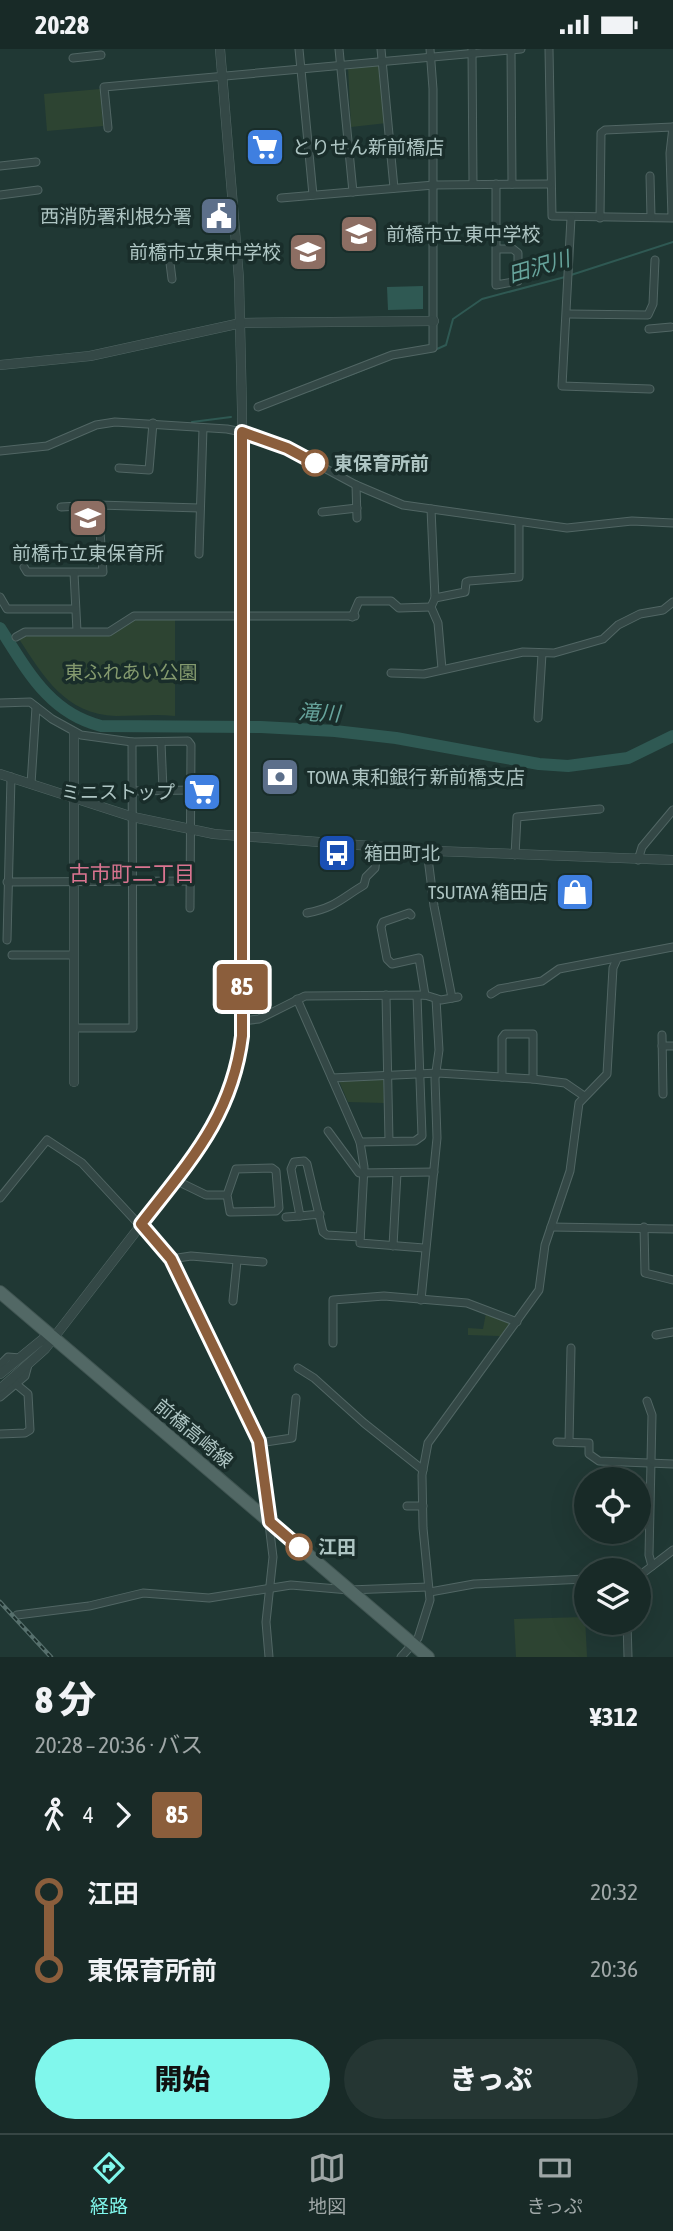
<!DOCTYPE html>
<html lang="ja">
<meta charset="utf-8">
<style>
:root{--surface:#182a27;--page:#253633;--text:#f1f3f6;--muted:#9fa7a7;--line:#364644;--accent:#80f7ec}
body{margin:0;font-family:"Asap Condensed","Noto Sans JP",sans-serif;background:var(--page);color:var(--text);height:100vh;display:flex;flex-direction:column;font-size:26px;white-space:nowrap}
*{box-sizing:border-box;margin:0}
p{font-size:23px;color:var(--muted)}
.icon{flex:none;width:38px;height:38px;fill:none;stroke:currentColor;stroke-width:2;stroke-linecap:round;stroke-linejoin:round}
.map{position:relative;height:1608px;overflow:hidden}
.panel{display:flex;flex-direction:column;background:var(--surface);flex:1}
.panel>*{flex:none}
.badge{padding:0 14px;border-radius:5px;font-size:24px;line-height:46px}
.fabs{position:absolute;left:574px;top:1418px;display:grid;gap:14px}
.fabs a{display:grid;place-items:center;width:77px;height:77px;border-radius:50%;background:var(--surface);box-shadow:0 7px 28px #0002,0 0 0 2px var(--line);font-size:35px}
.map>.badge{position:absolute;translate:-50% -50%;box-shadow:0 0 0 4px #fff}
.legs{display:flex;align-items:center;gap:10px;height:77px;padding:0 35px;font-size:23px}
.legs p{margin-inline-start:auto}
.summary{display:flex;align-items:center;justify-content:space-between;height:119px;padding:0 35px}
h1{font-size:38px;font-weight:800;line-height:52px}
.action{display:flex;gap:14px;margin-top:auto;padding:14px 35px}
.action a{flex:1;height:80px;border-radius:42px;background:var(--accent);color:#111;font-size:28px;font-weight:800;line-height:80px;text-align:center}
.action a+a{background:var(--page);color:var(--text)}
ul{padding:0 35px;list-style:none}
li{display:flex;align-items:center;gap:24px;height:77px;font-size:26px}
li i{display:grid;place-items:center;width:10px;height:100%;margin:0 9px;background:currentColor}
li i::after{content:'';width:18px;height:18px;margin:-9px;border:5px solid;border-radius:50%;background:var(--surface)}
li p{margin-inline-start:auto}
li:first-child i{background:linear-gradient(#0000 50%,currentColor 0)}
li:last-child i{background:linear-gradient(currentColor 50%,#0000 0)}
.status{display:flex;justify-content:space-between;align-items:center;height:49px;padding:0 35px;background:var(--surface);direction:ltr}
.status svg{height:19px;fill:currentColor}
.tab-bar{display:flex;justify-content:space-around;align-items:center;height:98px;border-top:2px solid var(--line);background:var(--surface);font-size:19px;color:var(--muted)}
.tab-bar a{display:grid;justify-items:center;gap:4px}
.tab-bar .on{color:var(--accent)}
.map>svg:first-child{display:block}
.green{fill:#2d4432}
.water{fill:#2f5953}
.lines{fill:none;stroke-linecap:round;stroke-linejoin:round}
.stream{stroke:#2f5953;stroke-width:2}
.river{stroke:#2f5953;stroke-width:12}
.minor-casing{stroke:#516664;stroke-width:9}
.tertiary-casing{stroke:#516664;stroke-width:10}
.primary-casing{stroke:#405552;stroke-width:14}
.minor{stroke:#344846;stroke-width:7}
.tertiary{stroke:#344846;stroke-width:9}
.primary{stroke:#526865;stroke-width:12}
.rail-casing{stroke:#566f6c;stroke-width:4.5}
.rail{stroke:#192d2a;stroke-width:2;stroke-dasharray:5;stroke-linecap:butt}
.line-1-casing{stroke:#fff;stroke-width:16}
.line-1{stroke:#8b5e3c;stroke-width:10}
.stop-1-dot{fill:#fff;stroke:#8b5e3c;stroke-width:3.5}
.labels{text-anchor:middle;stroke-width:7;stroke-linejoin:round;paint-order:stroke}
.poi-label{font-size:19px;fill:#aec5c3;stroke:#192d2a;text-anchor:start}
.stop-label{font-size:19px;font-weight:bold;fill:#aec5c3;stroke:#192d2a;text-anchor:start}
.park-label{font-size:19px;fill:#849a6e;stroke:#192d2a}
.street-label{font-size:19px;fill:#aec5c3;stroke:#192d2a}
.water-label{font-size:21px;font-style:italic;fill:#67a49c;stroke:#192d2a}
.neighbourhood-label{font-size:21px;fill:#da7490;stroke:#192d2a}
</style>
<div class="status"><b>20:28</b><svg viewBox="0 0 49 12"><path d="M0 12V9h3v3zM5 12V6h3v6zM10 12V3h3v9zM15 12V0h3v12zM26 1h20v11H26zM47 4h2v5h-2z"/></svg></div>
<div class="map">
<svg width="673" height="1608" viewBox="0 0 673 1608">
<rect width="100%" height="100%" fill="#203834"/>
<g class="green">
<path d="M381,16L387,74L351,78L348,17Z"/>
<path d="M100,40L103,77L47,82L44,45Z"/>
<path d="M135,570H175V667C156,665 135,667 116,667C65,665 44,628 19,590L25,585H109Z"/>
<path d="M383,1029L384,1054L348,1053L339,1032Z"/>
<path d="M486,1264L513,1276L503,1290L499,1287L468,1286V1279L483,1280Z"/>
<path d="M585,1568L587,1608H516L514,1570Z"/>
</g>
<path class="water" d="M423,237V260L388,261L387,238Z"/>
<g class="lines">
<g class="stream">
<path d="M571,226L673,193"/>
<path d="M437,300L446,296L453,270L482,250L565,228"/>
<path d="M309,342L375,316"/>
<path d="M192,373L231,368"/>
</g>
<path class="river" d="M0,579C27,621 49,664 101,677L261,678L335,682L396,689L539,715L568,717L628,709L673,687"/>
<g class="minor-casing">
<g id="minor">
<path d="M299,0L313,146"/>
<path d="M339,0L353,143"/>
<path d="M381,0L394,139"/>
<path d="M511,0L512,135"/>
<path d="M549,0L552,167L672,169L670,104L673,78"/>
<path d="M472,1L473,135"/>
<path d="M73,9L101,6"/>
<path d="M108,79L104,38L521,0"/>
<path d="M0,117L36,113"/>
<path d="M650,127L651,168"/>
<path d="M496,135V236L518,232V204L513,200H496"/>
<path d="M0,146L38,141"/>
<path d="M281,149L434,136L549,135"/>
<path d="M571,169L562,337L650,340"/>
<path d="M600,169L601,84L605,81L673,78"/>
<path d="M169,206L172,230"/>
<path d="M568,265L648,266L653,255L655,211"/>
<path d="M649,280L671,278"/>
<path d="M258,358L392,306L433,299V40L430,0"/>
<path d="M0,402L47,397L96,376L115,373L227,380L242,383L287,399L356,436L403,456L567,479L632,472L673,474"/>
<path d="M119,419L149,421L153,374"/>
<path d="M356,436L357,469"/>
<path d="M61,458L98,456L200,459"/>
<path d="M431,460L435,549L431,558L438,574L442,620"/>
<path d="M322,463L357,459"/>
<path d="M199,505L203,379"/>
<path d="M24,518L27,523H103L98,456"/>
<path d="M74,524L77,582"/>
<path d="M0,548L7,560H75"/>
<path d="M435,549L465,543L466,533L469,532L519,528V473"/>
<path d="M352,568L359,552H391L399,559L431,558"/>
<path d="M16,588L25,583H109L134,567H355"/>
<path d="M391,624L424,625L523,603L554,604L603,590L618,576L640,565L663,561L673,553"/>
<path d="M0,654L30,653L52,670L81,686L132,693L188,692L191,696L190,859"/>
<path d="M538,669L542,605"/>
<path d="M161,693L163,741"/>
<path d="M31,735L36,658"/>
<path d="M132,742L192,741"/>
<path d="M427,801L434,857L452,949"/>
<path d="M515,806L517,768L600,760"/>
<path d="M638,811L642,798L673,761"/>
<path d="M7,833L190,832"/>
<path d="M307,864C335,859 342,849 364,836L366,828L375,819L377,798"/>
<path d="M411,866L409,864L383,873L381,878L387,910L392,915L419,909L425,946"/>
<path d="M7,891L11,728"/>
<path d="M12,906H74"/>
<path d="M491,945L499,940L542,932L559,920L673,898"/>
<path d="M386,946L389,1092"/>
<path d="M297,950L360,1093L364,1118L360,1194L424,1199"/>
<path d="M242,972L259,970L305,947L425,946L441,951L458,948"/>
<path d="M74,979H133L132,693"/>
<path d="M662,986L663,1045"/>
<path d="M662,997H673"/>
<path d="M502,1028V989L505,985H533V1030"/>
<path d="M332,1029L438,1024L533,1030L565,1034L584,1047"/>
<path d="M328,1082L359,1124L434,1123"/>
<path d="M360,1093L415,1092L422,1087L417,947"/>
<path d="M175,1131L206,1146H227L236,1120L272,1119L276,1122L279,1159L276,1162L230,1163L227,1146"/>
<path d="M0,1149L47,1091L82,1114L171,1210L180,1233L259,1392L273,1508L266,1573L269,1608"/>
<path d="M320,1165L300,1167L291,1120L294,1113L304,1112L307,1115L323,1183L327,1186L360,1188"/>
<path d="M286,1168L300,1167"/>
<path d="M551,1178L673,1180"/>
<path d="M644,1178L645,1224L673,1231"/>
<path d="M393,1197L397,1124"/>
<path d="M171,1210L191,1207L263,1213"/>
<path d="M421,1251L437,1089L435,1030L439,1001L436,950"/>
<path d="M233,1252L237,1212"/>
<path d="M656,1286L673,1283"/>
<path d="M333,1294V1251L384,1247L467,1254L517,1273"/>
<path d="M0,1316L8,1308L20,1309"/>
<path d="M298,1319L314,1329L364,1374L423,1421"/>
<path d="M0,1348L25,1327L28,1316"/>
<path d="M647,1352L652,1366L649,1506L652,1517"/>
<path d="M0,1385L25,1384L30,1381L28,1345L16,1335"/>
<path d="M557,1393L589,1394V1405L599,1412L673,1415"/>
<path d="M569,1393L571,1299"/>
<path d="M259,1394L292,1389L296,1349"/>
<path d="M407,1457H423"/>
<path d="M639,1527L673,1501"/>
<path d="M430,1543L474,1535L586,1530"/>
<path d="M17,1566L89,1557L143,1544L209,1549L291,1536L349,1541L428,1538"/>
<path d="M627,1573L628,1608"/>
<path d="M401,1608L418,1589L430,1551L423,1479L422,1426L428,1394L539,1241L545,1196L570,1122L579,1054L607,1025L613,919L617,910"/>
</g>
</g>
<g class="tertiary-casing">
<g id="tertiary">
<path d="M0,316L90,307L241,274L434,272"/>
<path d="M74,684V1033"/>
<path d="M0,725L133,768L214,785L436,802L673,811"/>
<path d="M0,1325L43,1290L52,1288"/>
<path d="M0,1340L45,1300L209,1088L229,1046L240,1000L242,361L239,230L220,0"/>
</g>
</g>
<g class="primary-casing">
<path id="primary" d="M0,1243L428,1608"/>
</g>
<use href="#minor" class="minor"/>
<use href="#tertiary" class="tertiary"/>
<use href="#primary" class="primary"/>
<g class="rail-casing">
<path id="rail" d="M0,1553L51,1608"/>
</g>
<use href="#rail" class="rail"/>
</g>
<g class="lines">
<g class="line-1-casing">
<path id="line-1" d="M299,1498L270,1473L259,1392L171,1210L141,1175C189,1113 232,1068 242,987V383L287,399L315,414"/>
</g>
<use href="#line-1" class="line-1"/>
</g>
<defs>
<g id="supermarket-square" transform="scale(2.0125)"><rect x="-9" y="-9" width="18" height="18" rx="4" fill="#3f7fe0" stroke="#192d2a"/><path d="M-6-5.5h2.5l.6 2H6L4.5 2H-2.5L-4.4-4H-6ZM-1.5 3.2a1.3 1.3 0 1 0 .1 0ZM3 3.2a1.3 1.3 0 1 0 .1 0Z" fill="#fff"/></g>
<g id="civic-square" transform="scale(2.0125)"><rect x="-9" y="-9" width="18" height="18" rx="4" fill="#5c6f8a" stroke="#192d2a"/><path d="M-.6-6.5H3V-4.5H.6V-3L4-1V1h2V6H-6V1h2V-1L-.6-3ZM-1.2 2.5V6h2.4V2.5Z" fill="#fff"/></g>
<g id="school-square" transform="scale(2.0125)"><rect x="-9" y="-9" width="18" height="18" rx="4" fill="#8d6e63" stroke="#192d2a"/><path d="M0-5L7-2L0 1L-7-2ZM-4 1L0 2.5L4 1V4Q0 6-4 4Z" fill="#fff"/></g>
<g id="bank-square" transform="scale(2.0125)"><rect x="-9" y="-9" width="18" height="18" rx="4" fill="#5c6f8a" stroke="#192d2a"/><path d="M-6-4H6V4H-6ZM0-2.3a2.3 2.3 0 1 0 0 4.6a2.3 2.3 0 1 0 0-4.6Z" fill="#fff"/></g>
<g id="bus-square" transform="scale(2.0125)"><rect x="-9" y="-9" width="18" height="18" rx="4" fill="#1a4fb4" stroke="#192d2a"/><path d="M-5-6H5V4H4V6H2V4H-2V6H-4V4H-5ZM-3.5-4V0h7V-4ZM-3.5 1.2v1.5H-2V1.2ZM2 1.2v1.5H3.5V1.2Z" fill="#fff"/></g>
<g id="shop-square" transform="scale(2.0125)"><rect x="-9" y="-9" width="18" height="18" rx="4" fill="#3f7fe0" stroke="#192d2a"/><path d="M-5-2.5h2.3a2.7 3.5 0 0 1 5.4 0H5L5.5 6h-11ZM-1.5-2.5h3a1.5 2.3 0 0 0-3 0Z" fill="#fff"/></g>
</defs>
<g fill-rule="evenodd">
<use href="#supermarket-square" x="265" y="98"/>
<use href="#civic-square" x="219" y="167"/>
<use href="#school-square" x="359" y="185"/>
<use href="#school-square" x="308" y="203"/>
<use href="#school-square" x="88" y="469"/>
<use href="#bank-square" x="280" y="728"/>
<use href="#supermarket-square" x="202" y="743"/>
<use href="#bus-square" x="337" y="804"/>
<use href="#shop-square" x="575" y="843"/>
</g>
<g class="stop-1-dot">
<circle cx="315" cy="414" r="12"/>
<circle cx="299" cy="1498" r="12"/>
</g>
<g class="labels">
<g class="poi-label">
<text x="292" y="105">とりせん新前橋店</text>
<text x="192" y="174" text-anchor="end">西消防署利根分署</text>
<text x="386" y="192">前橋市立 東中学校</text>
<text x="281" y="210" text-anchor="end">前橋市立東中学校</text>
<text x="88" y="511" text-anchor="middle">前橋市立東保育所</text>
<text x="307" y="735">TOWA 東和銀行 新前橋支店</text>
<text x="175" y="750" text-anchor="end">ミニストップ</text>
<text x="364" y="811">箱田町北</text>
<text x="548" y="850" text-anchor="end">TSUTAYA 箱田店</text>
</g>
<g class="stop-label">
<text x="334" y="421">東保育所前</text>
<text x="318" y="1505">江田</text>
</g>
<g class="park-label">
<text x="131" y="630">東ふれあい公園</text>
</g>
<g class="street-label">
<text transform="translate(194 1384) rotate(40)" y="7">前橋高崎線</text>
</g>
<g class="water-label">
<text transform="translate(539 218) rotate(-16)" y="7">田沢川</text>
<text transform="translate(319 664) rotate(3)" y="7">滝川</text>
</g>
<g class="neighbourhood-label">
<text x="132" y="832">古市町二丁目</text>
</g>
</g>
</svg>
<div class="fabs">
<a><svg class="icon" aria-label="locate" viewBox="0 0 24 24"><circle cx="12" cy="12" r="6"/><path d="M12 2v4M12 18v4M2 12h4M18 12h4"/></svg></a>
<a><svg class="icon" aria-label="layers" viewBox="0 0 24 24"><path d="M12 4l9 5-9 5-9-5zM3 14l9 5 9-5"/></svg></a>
</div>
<b class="badge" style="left:242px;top:938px;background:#8b5e3c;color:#fff">85</b>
</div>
<section class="panel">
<div class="summary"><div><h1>8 分</h1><p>20:28 – 20:36 · バス</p></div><b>¥312</b></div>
<div class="legs"><svg class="icon" aria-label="walk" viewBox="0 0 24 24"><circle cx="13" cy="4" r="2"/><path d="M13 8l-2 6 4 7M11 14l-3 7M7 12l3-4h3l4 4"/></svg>4<svg class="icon" aria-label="forward" viewBox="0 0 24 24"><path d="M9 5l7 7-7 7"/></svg><b class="badge" style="background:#8b5e3c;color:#fff">85</b></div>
<ul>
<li><i style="color:#8b5e3c"></i><b>江田</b><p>20:32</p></li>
<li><i style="color:#8b5e3c"></i><b>東保育所前</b><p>20:36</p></li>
</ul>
<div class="action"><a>開始</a><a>きっぷ</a></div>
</section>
<nav class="tab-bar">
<a class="on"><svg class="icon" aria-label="directions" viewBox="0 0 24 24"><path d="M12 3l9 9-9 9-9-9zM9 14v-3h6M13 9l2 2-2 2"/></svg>経路</a>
<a><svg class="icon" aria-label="map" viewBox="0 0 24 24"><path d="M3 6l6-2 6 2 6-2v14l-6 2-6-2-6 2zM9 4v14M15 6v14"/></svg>地図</a>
<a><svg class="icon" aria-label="tickets" viewBox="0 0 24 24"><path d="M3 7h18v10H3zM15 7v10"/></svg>きっぷ</a>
</nav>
